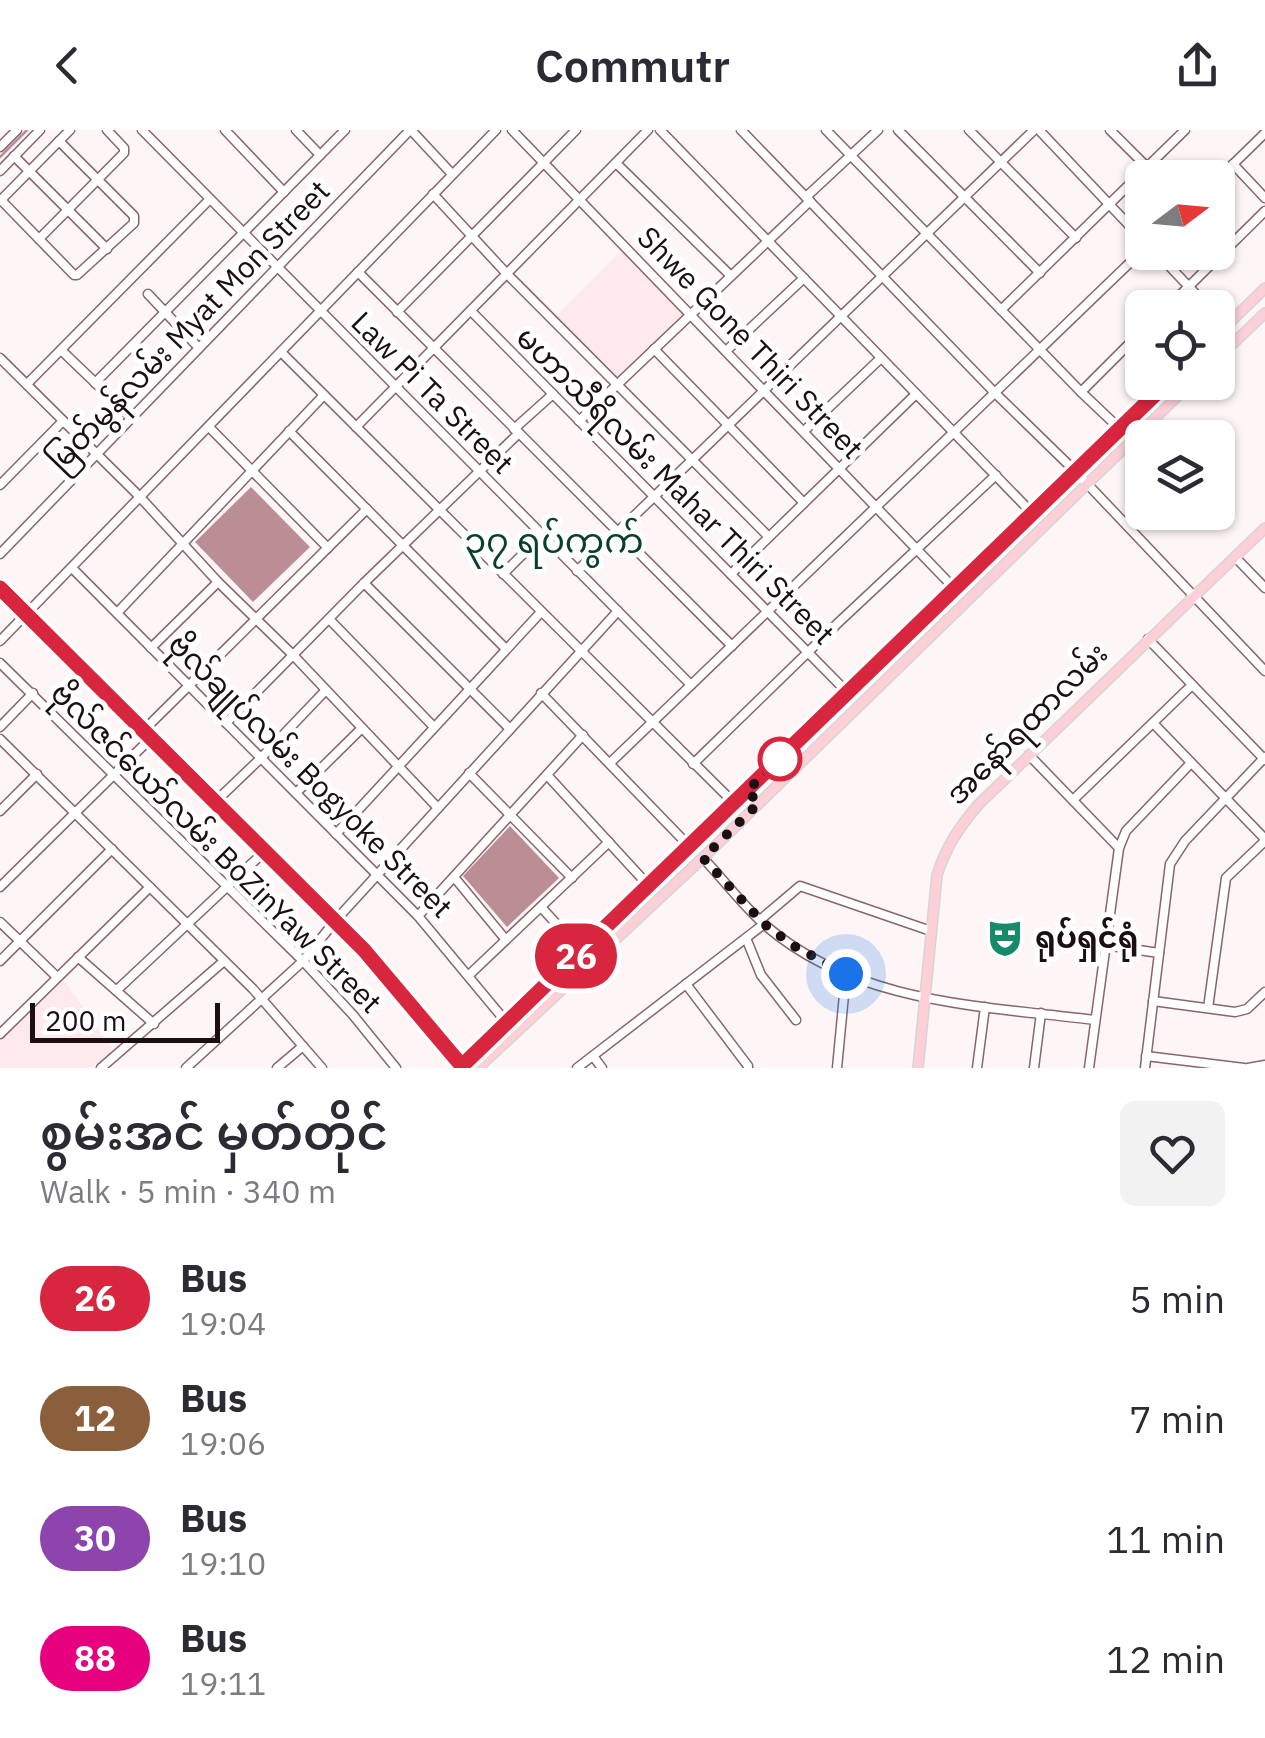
<!DOCTYPE html>
<meta charset="utf-8">
<style>
:root{--surface:#fff;--page:#f2f2f3;--text:#2b2b33;--muted:#7c7c81}
body{margin:0;font-family:"IBM Plex Sans","Noto Sans Myanmar",sans-serif;background:var(--page);color:var(--text);height:100vh;display:flex;flex-direction:column;font-size:38px;white-space:nowrap}
*{box-sizing:border-box;margin:0}
p{font-size:32px;color:var(--muted)}
.icon{flex:none;width:55px;height:55px;fill:none;stroke:currentColor;stroke-width:2;stroke-linecap:round;stroke-linejoin:round}
.map{position:relative;height:938px;overflow:hidden}
.sheet{display:flex;flex-direction:column;background:var(--surface);flex:1}
.sheet>*{flex:none}
.badge{padding:0 20px;border-radius:32px;font-size:35px;line-height:65px}
.needle{width:65px;rotate:74deg}
.tools{position:absolute;left:1125px;top:30px;display:grid;gap:20px}
.tools a{display:grid;place-items:center;width:110px;height:110px;border-radius:15px;background:var(--surface);box-shadow:0 2px 8px #0004;font-size:50px}
.scale{position:absolute;left:30px;bottom:25px;width:190px;box-sizing:border-box;padding-left:10px;border:5px solid #1c0f11;border-top:0;font-size:28px;line-height:35px;white-space:nowrap;color:#1c0f11;-webkit-text-stroke:8px #fff;paint-order:stroke}
.you{position:absolute;width:50px;height:50px;margin:-25px;border:8px solid #fff;border-radius:50%;background:#1a73e8;box-shadow:0 0 0 15px #1a73e833}
.map>.badge{position:absolute;translate:-50% -50%;box-shadow:0 0 0 5px #fff}
.round{display:grid;place-items:center;flex:none;width:105px;height:105px;border-radius:15px;background:var(--page)}
.overview{display:flex;align-items:center;justify-content:space-between;height:170px;padding:0 40px}
h1{font-size:48px;font-weight:600;line-height:75px}
ul{padding:0;list-style:none}
li{display:flex;align-items:center;gap:30px;height:120px;padding:0 40px}
li div{flex:1}
li b{display:block;font-size:38px}
li em{font-style:normal}
li .badge{min-width:110px;font-weight:700;text-align:center}
header{display:flex;justify-content:space-between;align-items:center;height:130px;padding:0 40px;background:var(--surface);font-size:45px;font-weight:600}
.map>svg:first-child{display:block}
.built{fill:#feeaed}
.water{fill:#bb8e95}
.lines{fill:none;stroke-linecap:round;stroke-linejoin:round}
.stream{stroke:#bb8e95;stroke-width:2.5}
.minor-casing{stroke:#88656b;stroke-width:11}
.major-casing{stroke:#d6d4d4;stroke-width:12}
.minor{stroke:#fff;stroke-width:8}
.major{stroke:#fdd0d7;stroke-width:9}
.line-casing{stroke:#fff;stroke-width:22}
.line{stroke:#d7263d;stroke-width:15}
.walk{stroke:#1c0f11;stroke-width:10;stroke-dasharray:0 18}
.stop-dot{fill:#fff;stroke:#d7263d;stroke-width:5}
.labels{text-anchor:middle;stroke-width:10;stroke-linejoin:round;paint-order:stroke}
.street-label{font-size:30px;fill:#1c0f11;stroke:#fff}
.poi-label{font-size:30px;font-weight:bold;fill:#1c0f11;stroke:#fff;text-anchor:start}
.quarter-label{font-size:35px;fill:#0a3f2f;stroke:#fff}
</style>
<header><svg class="icon" aria-label="back" viewBox="0 0 24 24"><path d="M15 5l-7 7 7 7"/></svg>Commutr<svg class="icon" aria-label="share" viewBox="0 0 24 24"><path d="M12 15V3M7 8l5-5 5 5M5 13v7h14v-7"/></svg></header>
<div class="map">
<svg width="1265" height="938" viewBox="0 0 1265 938">
<rect width="100%" height="100%" fill="#fdf5f6"/>
<g class="built">
<path d="M622,120L684,185L615,249L555,187Z"/>
<path d="M63,849L113,919L91,938H0V910Z"/>
</g>
<g class="water">
<path d="M251,357L310,417L253,472L195,412Z"/>
<path d="M510,696L559,748L507,797L463,746Z"/>
</g>
<g class="lines">
<path class="stream" d="M0,27L27,0"/>
<g class="minor-casing">
<g id="minor">
<path d="M142,0L691,555"/>
<path d="M225,0L284,62"/>
<path d="M296,0L320,25"/>
<path d="M411,0L452,44"/>
<path d="M512,0L955,459"/>
<path d="M660,0L1033,384"/>
<path d="M741,0L995,263L1076,342L1265,541"/>
<path d="M826,0L1081,262L1120,299"/>
<path d="M898,0L1040,143"/>
<path d="M969,0L1076,108"/>
<path d="M1039,0L1142,109"/>
<path d="M1110,0L1147,37"/>
<path d="M0,17L17,0"/>
<path d="M14,26L107,119"/>
<path d="M616,33L731,146"/>
<path d="M1233,34L1265,68"/>
<path d="M0,41L40,0"/>
<path d="M1218,49L1265,3"/>
<path d="M433,64L507,144L769,407"/>
<path d="M806,67L878,0"/>
<path d="M1,70L74,145H77L134,93V86L59,11"/>
<path d="M0,71L70,0"/>
<path d="M39,109L124,23V18L107,0"/>
<path d="M1156,122L1209,178"/>
<path d="M358,142L732,516"/>
<path d="M148,164L199,218"/>
<path d="M1167,178L1265,81"/>
<path d="M1001,180L1185,0"/>
<path d="M471,181L848,563"/>
<path d="M397,182L576,0"/>
<path d="M654,219L804,373"/>
<path d="M61,220L132,288"/>
<path d="M726,221L804,148"/>
<path d="M281,222L734,673"/>
<path d="M0,228L139,366L218,452L293,525L438,678"/>
<path d="M95,253L345,0"/>
<path d="M27,254L210,69"/>
<path d="M1081,262L1142,201"/>
<path d="M579,291L810,71"/>
<path d="M209,297L328,418"/>
<path d="M356,297L648,0"/>
<path d="M514,299L553,264"/>
<path d="M289,301L506,519"/>
<path d="M804,301L881,228"/>
<path d="M0,355L63,291"/>
<path d="M0,424L410,0"/>
<path d="M1235,427L1265,458"/>
<path d="M72,438L418,786L507,893"/>
<path d="M577,441L1034,0"/>
<path d="M503,444L542,405"/>
<path d="M731,444L916,264"/>
<path d="M364,453L510,599"/>
<path d="M117,483L324,265"/>
<path d="M329,489L434,597"/>
<path d="M1148,509L1265,630"/>
<path d="M0,511L496,0"/>
<path d="M151,518L218,452"/>
<path d="M0,533L303,831L353,885L396,938"/>
<path d="M541,563L689,716"/>
<path d="M226,593L364,453L519,303"/>
<path d="M1153,593L1265,709"/>
<path d="M0,597L33,563"/>
<path d="M143,601L367,379"/>
<path d="M0,609L253,859L322,938"/>
<path d="M1029,625L1119,718"/>
<path d="M610,633L1142,121"/>
<path d="M693,634L839,492L996,345"/>
<path d="M469,643L572,748"/>
<path d="M547,645L648,755"/>
<path d="M296,663L362,598"/>
<path d="M1073,670L1192,555"/>
<path d="M215,672L261,628L326,560"/>
<path d="M0,681L37,644"/>
<path d="M336,704L541,482"/>
<path d="M703,728C724,750 743,776 766,796C857,874 983,876 1095,890"/>
<path d="M454,747L506,810"/>
<path d="M0,757L151,608"/>
<path d="M541,777L581,821"/>
<path d="M418,786L583,605"/>
<path d="M760,790L800,756L931,801"/>
<path d="M0,792L57,847"/>
<path d="M746,808L761,845L796,890"/>
<path d="M1105,815L1159,823"/>
<path d="M78,827L154,894"/>
<path d="M0,831L112,719"/>
<path d="M469,845L609,712"/>
<path d="M686,854L748,936V938"/>
<path d="M117,860L264,722"/>
<path d="M1153,871L1235,882L1247,879L1265,862"/>
<path d="M1208,878L1226,748L1265,711"/>
<path d="M0,904L150,757"/>
<path d="M593,926L602,938"/>
<path d="M1146,926L1244,938"/>
<path d="M101,938L224,831"/>
<path d="M186,938L303,831L335,791L618,481"/>
<path d="M277,938L303,916"/>
<path d="M577,938L764,794"/>
<path d="M837,938L846,844"/>
<path d="M977,938L985,877"/>
<path d="M1034,938L1041,883"/>
<path d="M1089,938L1119,718L1126,701L1191,633"/>
<path d="M1145,938L1170,734L1185,711L1265,627"/>
<path d="M1248,938L1265,935"/>
</g>
</g>
<g class="major-casing">
<g id="major">
<path d="M1218,204L1265,158"/>
<path d="M1218,228L1265,183"/>
<path d="M0,458L364,821L463,937"/>
<path d="M461,938L1168,252"/>
<path d="M478,938L708,723L1192,252"/>
<path d="M918,938L937,745C946,717 959,697 979,674L1265,398"/>
</g>
</g>
<use href="#minor" class="minor"/>
<use href="#major" class="major"/>
</g>
<g class="lines">
<g class="line-casing">
<path id="line" d="M0,458L364,820L462,936L1168,252"/>
</g>
<use href="#line" class="line"/>
<path class="walk" d="M780,629L747,661L759,673L703,728L764,794L794,816L846,844"/>
</g>
<defs>
<g id="theatre-bare" transform="scale(3)"><path d="M-5-5.5Q0-4 5-5.5V0Q5 5 0 6Q-5 5-5 0ZM-3.3-2.5H-1v1.5H-3.3ZM1-2.5H3.3v1.5H1ZM-2.8 1Q0 5.5 2.8 1Z" fill="#178a6b" stroke="#fff" stroke-width="2.5" paint-order="stroke"/></g>
</defs>
<g fill-rule="evenodd">
<use href="#theatre-bare" x="1005" y="808"/>
</g>
<circle class="stop-dot" cx="780" cy="629" r="20"/>
<g class="labels">
<g class="street-label">
<text transform="translate(189 196) rotate(-46)" y="10">မြတ်မွန်လမ်း Myat Mon Street</text>
<text transform="translate(750 213) rotate(46)" y="10">Shwe Gone Thiri Street</text>
<text transform="translate(432 263) rotate(45)" y="10">Law Pi Ta Street</text>
<text transform="translate(675 356) rotate(45)" y="10">မဟာသီရိလမ်း Mahar Thiri Street</text>
<text transform="translate(1027 594) rotate(-45)" y="10">အနော်ရထာလမ်း</text>
<text transform="translate(310 646) rotate(45)" y="10">ဗိုလ်ချုပ်လမ်း Bogyoke Street</text>
<text transform="translate(216 718) rotate(45)" y="10">ဗိုလ်ဇင်ယော်လမ်း BoZinYaw Street</text>
</g>
<g class="poi-label">
<text x="1035" y="818">ရုပ်ရှင်ရုံ</text>
</g>
<g class="quarter-label">
<text x="554" y="423">၃၇ ရပ်ကွက်</text>
</g>
</g>
</svg>
<div class="tools">
<a><svg class="needle" viewBox="-14 -14 28 28"><path d="M0-13l5 13h-10z" fill="#e53935"/><path d="M0 13l5-13h-10z" fill="#7c7c81"/></svg></a>
<a><svg class="icon" aria-label="locate" viewBox="0 0 24 24"><circle cx="12" cy="12" r="6"/><path d="M12 2v4M12 18v4M2 12h4M18 12h4"/></svg></a>
<a><svg class="icon" aria-label="layers" viewBox="0 0 24 24"><path d="M12 4l9 5-9 5-9-5zM3 14l9 5 9-5"/></svg></a>
</div>
<div class="scale">200 m</div>
<div class="you" style="left:846px;top:844px"></div>
<b class="badge" style="left:576px;top:826px;background:#d7263d;color:#fff">26</b>
</div>
<section class="sheet">
<div class="overview"><div><h1>စွမ်းအင် မှတ်တိုင်</h1><p>Walk · 5 min · 340 m</p></div><a class="round"><svg class="icon" aria-label="heart" viewBox="0 0 24 24"><path d="M12 20l-8-8c-3-5 5-10 8-4 3-6 11-1 8 4z"/></svg></a></div>
<ul>
<li><span class="badge" style="background:#d7263d;color:#fff">26</span><div><b>Bus</b><p>19:04</p></div><em>5 min</em></li>
<li><span class="badge" style="background:#8b5e3c;color:#fff">12</span><div><b>Bus</b><p>19:06</p></div><em>7 min</em></li>
<li><span class="badge" style="background:#8e44ad;color:#fff">30</span><div><b>Bus</b><p>19:10</p></div><em>11 min</em></li>
<li><span class="badge" style="background:#e6007e;color:#fff">88</span><div><b>Bus</b><p>19:11</p></div><em>12 min</em></li>
</ul>
</section>
